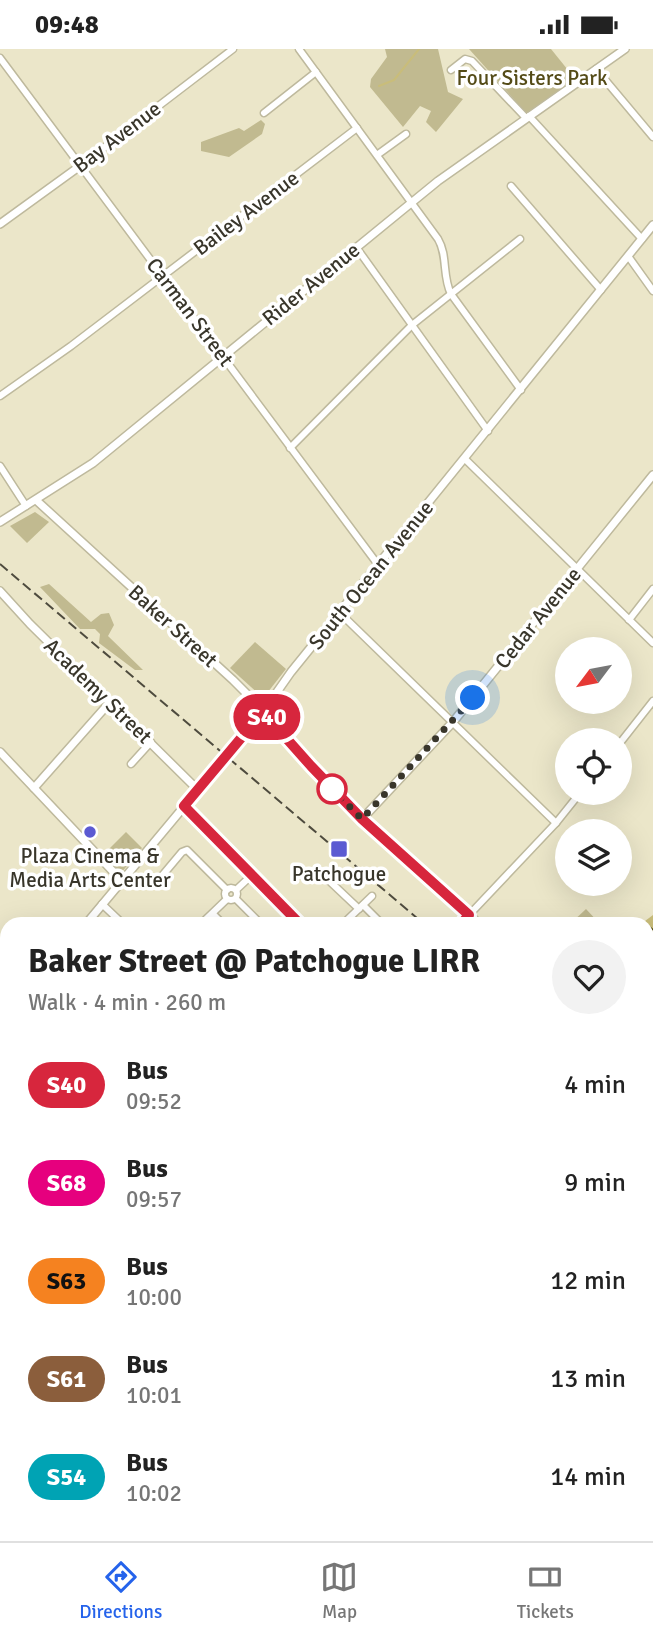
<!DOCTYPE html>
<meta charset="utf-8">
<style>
:root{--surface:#fff;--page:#f2f2f2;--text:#222;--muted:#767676;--line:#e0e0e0;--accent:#2563eb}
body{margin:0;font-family:Signika,sans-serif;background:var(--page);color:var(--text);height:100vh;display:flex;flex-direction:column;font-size:26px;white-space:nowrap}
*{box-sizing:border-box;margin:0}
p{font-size:23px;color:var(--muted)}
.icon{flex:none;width:38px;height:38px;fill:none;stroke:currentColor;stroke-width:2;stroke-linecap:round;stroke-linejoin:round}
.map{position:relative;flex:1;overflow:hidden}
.sheet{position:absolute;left:0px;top:868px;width:654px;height:625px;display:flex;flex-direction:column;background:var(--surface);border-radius:21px 21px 0 0;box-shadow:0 7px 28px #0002}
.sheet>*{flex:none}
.badge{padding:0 14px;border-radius:23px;font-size:24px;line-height:46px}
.needle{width:46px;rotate:238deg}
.controls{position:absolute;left:555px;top:588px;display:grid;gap:14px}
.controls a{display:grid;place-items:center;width:77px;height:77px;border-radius:50%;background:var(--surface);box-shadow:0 7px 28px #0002;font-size:35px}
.you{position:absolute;width:35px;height:35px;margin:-18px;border:5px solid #fff;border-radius:50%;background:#1a73e8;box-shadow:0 0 0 10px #1a73e833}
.map>.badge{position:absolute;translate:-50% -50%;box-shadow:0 0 0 4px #fff}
.round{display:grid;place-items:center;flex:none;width:74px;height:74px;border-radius:37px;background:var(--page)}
.overview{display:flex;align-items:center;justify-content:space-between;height:119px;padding:0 28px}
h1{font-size:33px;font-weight:700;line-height:52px}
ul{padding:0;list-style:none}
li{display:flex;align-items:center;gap:21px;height:98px;padding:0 28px}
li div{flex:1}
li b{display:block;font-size:26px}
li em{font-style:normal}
li .badge{min-width:77px;font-weight:700;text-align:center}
.status{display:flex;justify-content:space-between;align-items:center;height:49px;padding:0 35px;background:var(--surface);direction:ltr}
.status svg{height:19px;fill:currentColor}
.menu{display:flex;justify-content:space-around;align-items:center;height:98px;border-top:2px solid var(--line);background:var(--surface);font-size:19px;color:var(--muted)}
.menu a{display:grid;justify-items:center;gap:4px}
.menu .selected{color:var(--accent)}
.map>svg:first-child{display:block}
.green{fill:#c1ba90}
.water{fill:#c9bd7a}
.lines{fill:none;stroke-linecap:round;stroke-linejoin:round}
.stream{stroke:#c9bd7a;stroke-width:2}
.ferry{stroke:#423800;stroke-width:2;stroke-dasharray:9 7;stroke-linecap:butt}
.minor-casing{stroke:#beb99d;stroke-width:9}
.tertiary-casing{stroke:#beb99d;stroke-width:10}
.secondary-casing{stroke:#beb99d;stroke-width:11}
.primary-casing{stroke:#fff;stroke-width:12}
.minor{stroke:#fff;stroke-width:6}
.tertiary{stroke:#fff;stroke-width:7}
.secondary{stroke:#fff;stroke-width:9}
.primary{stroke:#d0c47d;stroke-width:10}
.rail{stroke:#4e4b3e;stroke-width:2;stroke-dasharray:10 5;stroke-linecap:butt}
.line-casing{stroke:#fff;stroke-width:16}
.line{stroke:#d7263d;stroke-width:10}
.walk{stroke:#39362b;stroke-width:7;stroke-dasharray:0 12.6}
.stop-dot{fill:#fff;stroke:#d7263d;stroke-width:3.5}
.poi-dot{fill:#5b5ad2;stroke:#fff;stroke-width:2.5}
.labels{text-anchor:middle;stroke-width:7;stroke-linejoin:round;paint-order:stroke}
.park-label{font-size:21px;fill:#544b17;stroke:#fff}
.street-label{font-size:21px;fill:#39362b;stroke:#fff}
.poi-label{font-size:21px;fill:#39362b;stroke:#fff}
</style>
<div class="status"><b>09:48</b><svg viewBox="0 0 49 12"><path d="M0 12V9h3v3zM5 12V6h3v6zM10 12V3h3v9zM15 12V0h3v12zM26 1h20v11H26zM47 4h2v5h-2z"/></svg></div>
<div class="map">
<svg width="653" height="1492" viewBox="0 0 653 1492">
<rect width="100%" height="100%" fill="#ebe6c9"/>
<g class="green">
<path d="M385,0H438L448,43L463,50L436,83L426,73L431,62L420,57L403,78L370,38L371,30L387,8Z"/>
<path d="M469,0H551L576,31L528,66Z"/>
<path d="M261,71L265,75L262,85L229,108L201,102V93L239,79L244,82Z"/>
<path d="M35,463L49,473L27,494L10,477Z"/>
<path d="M49,535L91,573L101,565L109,564L114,576L108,587L143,621H135L99,594L100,585L95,580H80L40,538Z"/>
<path d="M255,593L286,620L264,648H262L230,619Z"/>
<path d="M126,783L142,799L121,824L103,806Z"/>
<path d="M586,860L600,875H570Z"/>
<path d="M261,1486H374L371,1492H259Z"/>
</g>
<g class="water">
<path d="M653,866V936L648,941V875H641Z"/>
<path d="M7,1308V1486H100L96,1492H0V1312Z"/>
<path d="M648,1456L653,1459V1492H556L557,1486H648Z"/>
</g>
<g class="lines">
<path class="stream" d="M379,37L394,31L419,0"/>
<g class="ferry">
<path d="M642,874L644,875"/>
<path d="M648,877L653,881"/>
</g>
<g class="minor-casing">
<g id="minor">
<path d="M299,0L438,190C448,207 442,227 451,245L521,341"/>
<path d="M0,9L379,517"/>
<path d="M596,20L653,88"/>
<path d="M451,21L465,10L472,12L526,69"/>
<path d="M264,64L316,23"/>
<path d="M529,67L642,190"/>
<path d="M377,106L406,85"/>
<path d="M80,117L233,0"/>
<path d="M511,137L601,241"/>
<path d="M356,198L488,382"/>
<path d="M628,207L653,242"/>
<path d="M0,347L71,297L357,79"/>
<path d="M290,399L412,276L520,190"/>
<path d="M465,410L653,594"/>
<path d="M0,417L26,457"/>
<path d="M340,564L556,774"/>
<path d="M629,571L653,540"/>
<path d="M620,694L653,652"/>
<path d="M131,715L151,693"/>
<path d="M184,757L300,875"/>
<path d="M322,825L359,860"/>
<path d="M156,834L182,803L187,801L227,841"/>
<circle cx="231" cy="845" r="6"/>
<path d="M236,841L252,826"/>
<path d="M236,850L261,875"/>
<path d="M102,855L123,875"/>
<path d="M363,856L382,875"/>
<path d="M213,865L223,875"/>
<path d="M469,866L556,774L580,744"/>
<path d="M201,875L227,850"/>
<path d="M343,875L372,847"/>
<path d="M648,1039L653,1036"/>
<path d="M648,1111L653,1106"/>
<path d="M0,1118L7,1131"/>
<path d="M0,1200L7,1195"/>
<path d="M648,1262L653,1256"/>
<path d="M648,1348L653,1343"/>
<path d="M381,1486L389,1492"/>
<path d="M524,1492L526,1486"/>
</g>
</g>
<g class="tertiary-casing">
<g id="tertiary">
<path d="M0,175L80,117"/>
<path d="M36,451L233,631L258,656L270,673L362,770L469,866"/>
<path d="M0,473L93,414L438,132L625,0"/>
<path d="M0,542L30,575L197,740"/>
<path d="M0,703L122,832"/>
<path d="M34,739L110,653"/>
<path d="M362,770L453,673L653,426"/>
<path d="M86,875L263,663L291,623L653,176"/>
<path d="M0,961L7,957"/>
</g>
</g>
<g class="secondary-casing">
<g id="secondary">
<path d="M461,875L469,866L478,875"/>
<path d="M648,1052L653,1055"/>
</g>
</g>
<g class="primary-casing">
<g id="primary">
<path d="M0,900L7,912"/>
<path d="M648,1447L653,1450"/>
<path d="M198,1486L204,1492"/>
</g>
</g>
<use href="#minor" class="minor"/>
<use href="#tertiary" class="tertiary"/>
<use href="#secondary" class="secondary"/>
<use href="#primary" class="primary"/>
<g class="rail">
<path d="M0,515L424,875"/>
<path d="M648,1064L653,1068"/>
</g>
</g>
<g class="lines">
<g class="line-casing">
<path id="line" d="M300,875L184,757L263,663L311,717L362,770L469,866L461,875"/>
</g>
<use href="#line" class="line"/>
<path class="walk" d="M332,740L362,770L473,649"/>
</g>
<circle class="stop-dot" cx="332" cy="740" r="14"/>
<g class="poi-dot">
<circle cx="90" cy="783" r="7"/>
<rect x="330" y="791" width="18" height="18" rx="3.5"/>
</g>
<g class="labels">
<g class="park-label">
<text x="532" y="36">Four Sisters Park</text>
</g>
<g class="street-label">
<text transform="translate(117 88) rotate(-37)" y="7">Bay Avenue</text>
<text transform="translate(246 164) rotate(-37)" y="7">Bailey Avenue</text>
<text transform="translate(311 235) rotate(-39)" y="7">Rider Avenue</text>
<text transform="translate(190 263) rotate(53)" y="7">Carman Street</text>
<text transform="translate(371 526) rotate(-51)" y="7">South Ocean Avenue</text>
<text transform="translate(538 569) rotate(-51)" y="7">Cedar Avenue</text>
<text transform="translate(173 577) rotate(42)" y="7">Baker Street</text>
<text transform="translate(98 642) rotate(44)" y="7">Academy Street</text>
</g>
<g class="poi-label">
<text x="90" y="814">Plaza Cinema &amp;<tspan x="90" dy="24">Media Arts Center</tspan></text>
<text x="339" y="832">Patchogue</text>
</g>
</g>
</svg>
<div class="controls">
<a><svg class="needle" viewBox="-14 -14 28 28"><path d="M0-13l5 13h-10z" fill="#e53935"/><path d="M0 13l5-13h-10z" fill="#767676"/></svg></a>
<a><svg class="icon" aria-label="locate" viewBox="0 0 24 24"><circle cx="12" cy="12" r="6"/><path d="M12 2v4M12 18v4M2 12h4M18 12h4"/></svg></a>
<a><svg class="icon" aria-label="layers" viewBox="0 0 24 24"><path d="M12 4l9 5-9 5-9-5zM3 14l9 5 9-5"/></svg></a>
</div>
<div class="you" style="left:473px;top:649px"></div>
<b class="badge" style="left:267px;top:668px;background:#d7263d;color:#fff">S40</b>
<section class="sheet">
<div class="overview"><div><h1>Baker Street @ Patchogue LIRR</h1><p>Walk · 4 min · 260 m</p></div><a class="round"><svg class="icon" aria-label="heart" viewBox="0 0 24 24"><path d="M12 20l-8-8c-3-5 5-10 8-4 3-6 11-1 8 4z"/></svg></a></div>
<ul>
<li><span class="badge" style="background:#d7263d;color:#fff">S40</span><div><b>Bus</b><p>09:52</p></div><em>4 min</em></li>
<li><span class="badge" style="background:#e6007e;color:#fff">S68</span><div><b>Bus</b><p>09:57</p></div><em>9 min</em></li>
<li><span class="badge" style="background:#f58220;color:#111">S63</span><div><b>Bus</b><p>10:00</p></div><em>12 min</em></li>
<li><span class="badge" style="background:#8b5e3c;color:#fff">S61</span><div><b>Bus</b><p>10:01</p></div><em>13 min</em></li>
<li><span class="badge" style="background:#00a3b4;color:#fff">S54</span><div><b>Bus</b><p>10:02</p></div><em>14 min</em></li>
</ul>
</section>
</div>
<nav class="menu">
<a class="selected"><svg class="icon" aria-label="directions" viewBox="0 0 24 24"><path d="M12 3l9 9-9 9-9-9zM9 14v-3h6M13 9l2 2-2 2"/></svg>Directions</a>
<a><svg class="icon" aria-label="map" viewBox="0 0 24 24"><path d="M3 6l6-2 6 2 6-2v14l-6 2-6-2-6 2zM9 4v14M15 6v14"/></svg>Map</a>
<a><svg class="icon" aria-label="tickets" viewBox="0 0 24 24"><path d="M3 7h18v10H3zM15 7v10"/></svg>Tickets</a>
</nav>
